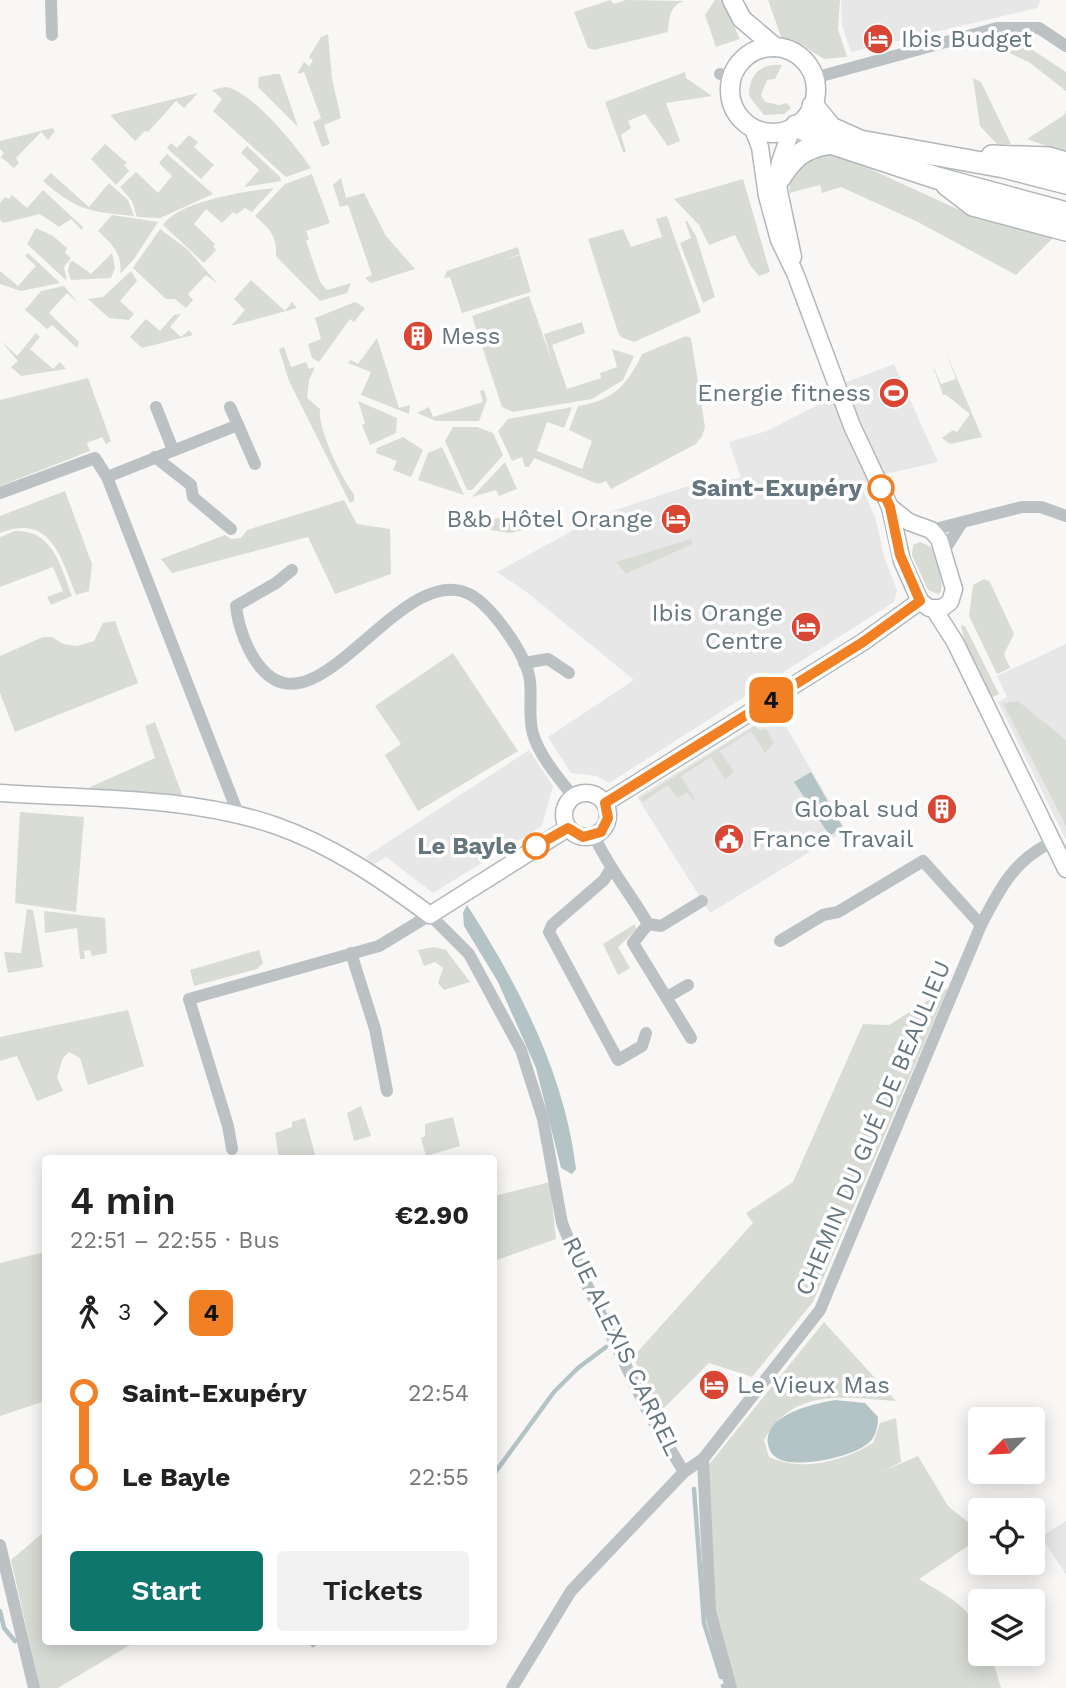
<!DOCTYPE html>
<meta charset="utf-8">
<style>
:root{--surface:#fff;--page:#f2f2f2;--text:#222;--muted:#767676;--accent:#0f766e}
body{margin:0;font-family:"Work Sans",sans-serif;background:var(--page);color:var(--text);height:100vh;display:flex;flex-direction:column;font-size:26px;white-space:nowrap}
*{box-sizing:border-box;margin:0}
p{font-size:23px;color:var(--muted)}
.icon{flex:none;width:38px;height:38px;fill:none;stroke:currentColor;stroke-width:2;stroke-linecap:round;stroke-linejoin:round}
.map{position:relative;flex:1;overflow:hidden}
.panel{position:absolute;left:42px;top:1155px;width:455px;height:490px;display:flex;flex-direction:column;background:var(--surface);border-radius:7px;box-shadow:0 4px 18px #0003}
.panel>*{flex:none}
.badge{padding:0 14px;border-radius:10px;font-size:24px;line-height:46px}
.needle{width:46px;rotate:246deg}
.tools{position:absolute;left:968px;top:1407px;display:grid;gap:14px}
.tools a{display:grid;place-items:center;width:77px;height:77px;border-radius:7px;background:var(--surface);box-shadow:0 4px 18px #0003;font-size:35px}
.map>.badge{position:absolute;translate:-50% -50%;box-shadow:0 0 0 4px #fff}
.legs{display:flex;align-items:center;gap:10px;height:77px;padding:0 28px;font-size:23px}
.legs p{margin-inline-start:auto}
.head{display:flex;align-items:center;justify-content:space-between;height:119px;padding:0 28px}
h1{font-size:38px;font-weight:600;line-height:52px}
.primary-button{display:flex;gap:14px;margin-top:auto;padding:14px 28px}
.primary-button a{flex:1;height:80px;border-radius:7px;background:var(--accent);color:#fff;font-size:28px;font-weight:600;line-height:80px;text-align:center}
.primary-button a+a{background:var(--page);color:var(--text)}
ul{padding:0 28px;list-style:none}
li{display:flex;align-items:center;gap:24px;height:84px;font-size:26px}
li i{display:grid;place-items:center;width:10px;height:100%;margin:0 9px;background:currentColor}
li i::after{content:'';width:18px;height:18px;margin:-9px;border:5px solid;border-radius:50%;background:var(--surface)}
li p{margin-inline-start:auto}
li:first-child i{background:linear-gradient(#0000 50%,currentColor 0)}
li:last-child i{background:linear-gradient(currentColor 50%,#0000 0)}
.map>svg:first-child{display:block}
.built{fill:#e6e7e6}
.green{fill:#d8dcd5}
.water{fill:#b4c3c5}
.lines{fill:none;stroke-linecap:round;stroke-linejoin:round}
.stream{stroke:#b4c3c5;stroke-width:4.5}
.secondary-casing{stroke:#b1b8bb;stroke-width:19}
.primary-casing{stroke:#b0b6b9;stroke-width:21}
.highway-casing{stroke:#b2b7b9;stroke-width:24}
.street{stroke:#bcc2c4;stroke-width:12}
.secondary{stroke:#fff;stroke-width:16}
.primary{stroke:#fff;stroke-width:18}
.highway{stroke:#fff;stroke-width:21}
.line-1-casing{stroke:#fff;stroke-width:16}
.line-1{stroke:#f08023;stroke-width:10}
.stop-1-dot{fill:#fff;stroke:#f08023;stroke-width:3.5}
.labels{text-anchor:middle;stroke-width:7;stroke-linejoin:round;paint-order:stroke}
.poi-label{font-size:24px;fill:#65767e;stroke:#fff;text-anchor:start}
.stop-label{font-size:24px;font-weight:bold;fill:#65767e;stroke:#fff;text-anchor:end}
.street-label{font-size:24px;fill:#65767e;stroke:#fff}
</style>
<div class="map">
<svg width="1066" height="1688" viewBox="0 0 1066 1688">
<rect width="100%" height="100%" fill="#f8f7f5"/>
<g class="built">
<path d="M841,0H1040L1037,8L851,52L842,25Z"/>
<path d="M894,364L938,462L890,473L861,485L876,520L884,557L897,590L894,602L609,783L596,776L571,773L548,737L634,680L529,594L497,572L601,515L685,487L741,478L729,442L767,431L824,402L828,389Z"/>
<path d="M1066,644V840L998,702L1007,697L997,676Z"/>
<path d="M777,711L846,830L710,913L637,797Z"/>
<path d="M529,750L553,786L542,826L433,893L386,857L374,864L365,857Z"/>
<path d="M1066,1521V1574L1041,1537Z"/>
</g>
<g class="green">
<path d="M610,0L614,4L626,0L684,1C669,6 669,19 668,32L594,50L588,48L574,12Z"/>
<path d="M715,0H722L740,39L716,47L705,15Z"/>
<path d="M768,0H840L838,29L847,57L824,59L804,46L781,37Z"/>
<path d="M328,34L332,79L341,118L324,125L330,144L322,147L313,122L321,118L304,72L297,74L304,62L309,66L313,61L309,57L321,37Z"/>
<path d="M1005,41L1022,43L1066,72V91L1029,62L1002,50L993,42Z"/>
<path d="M782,65L775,79L767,80L761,95L765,102L779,105L787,103L791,108L784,114L764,115L749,96C749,74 761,63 782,65Z"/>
<path d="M685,72L686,78L712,96L666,103L680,141L668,146L645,114L628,121L631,128L621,135L626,152H623L605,102Z"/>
<path d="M275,74H280L298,127L258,87L259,77Z"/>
<path d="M973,78L981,82L1011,144H997L980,126Z"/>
<path d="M225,87C250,89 297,147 311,168L286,177L213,111L222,99L212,90Z"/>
<path d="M198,93L184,108L176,101L148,132L145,131L135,141L110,115Z"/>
<path d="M1066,111V153L1027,139L1064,115Z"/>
<path d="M52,128L55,131L48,140L41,132L16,158L19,163L14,168L1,157L4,153L0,149V141Z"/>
<path d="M189,135L198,142L194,147L214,165L201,179L167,148L171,143L177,148Z"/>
<path d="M105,144L127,163L124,165L129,171L116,185L91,159Z"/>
<path d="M247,146L280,177L281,181L244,187L259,170L241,153Z"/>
<path d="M827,153L846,158L966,213L1054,237L1016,275L918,222L841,187L822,193L820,185L789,193L790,180L799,160Z"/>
<path d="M167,154L213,194L160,218L137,217L132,201L120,187L136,172L158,193L172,176L159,163Z"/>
<path d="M51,173L89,207L109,183L128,200L134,216C91,212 77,211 43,181Z"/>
<path d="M312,174L330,223L306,231L309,239L306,241L320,282L327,290L351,283L347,293L320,301L276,256C277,236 270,229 255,216L285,184Z"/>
<path d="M341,178L346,198L364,193L386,236L415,269L371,283L365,278L372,275L348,205L340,207L333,185Z"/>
<path d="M743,179L770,272L759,276L750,265L735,235L709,245L699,225L674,199Z"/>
<path d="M274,188L252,212L245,208L237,214L233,212L222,223L206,209L194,224L215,244L213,246L216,250L204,263L163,225C179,201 247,191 274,188Z"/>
<path d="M43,190L83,227L82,230L71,219L59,227L40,214L3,223L0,220V203L5,197L9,199L12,195L27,208Z"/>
<path d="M112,215L158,222L134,259L120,274C123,254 112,244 98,231Z"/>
<path d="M667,216L701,312L634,342L621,337L618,332L588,239L623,229L631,247L662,237L656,219Z"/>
<path d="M685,221H687L696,236L715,297L703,303L680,243L691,238Z"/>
<path d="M36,228L53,236L67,248L65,253L71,258L64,267L67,281L27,244Z"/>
<path d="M160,229L187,249L218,284L206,275L188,294L193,300L186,308L175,299H166L133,268Z"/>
<path d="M518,247L520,254L502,261L520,255L531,292L462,313L450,277L444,278L447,271Z"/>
<path d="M28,253L60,283L21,291L0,284V271L18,286L36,266L25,256Z"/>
<path d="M112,253L115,268L111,278L71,280L68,271L70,262L73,261L91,274Z"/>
<path d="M131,271L137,281L120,301L134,314L129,320L109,318L88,299L103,297Z"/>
<path d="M251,280L285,311L292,302L297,308L231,326L245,310L234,299Z"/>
<path d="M64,286L79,304L67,293L49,313L79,342L77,348L52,325L47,329L25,310L41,291Z"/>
<path d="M529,296L553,364L544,334L582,322L585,333L552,345L567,389L601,378L600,373L617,367L612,349L634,356L623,380L592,399L513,412L502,407L472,316Z"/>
<path d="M355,302L365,308L354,322L350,319L319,362L312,358L308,344L321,339L315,318Z"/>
<path d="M181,314L170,327L181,337L189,330L193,335L142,348L130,337L146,319L160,331L174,315Z"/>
<path d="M36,333L40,337L30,349L53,369L60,362L66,369L21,376L11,367L18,361L0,340L17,356Z"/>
<path d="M686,336L691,338L705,427L702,436L696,444L611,489L606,481L598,484L534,458L529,467H525L522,457L512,461L498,431L508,419L572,407L564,428L547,422L537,451L582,469L592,441L569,430L578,406C613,401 628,384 642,354Z"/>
<path d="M377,338L399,408L410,405L409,414L361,395L371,372L348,363L351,360L358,364Z"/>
<path d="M284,347L291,367L306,362L309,369L315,367L309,380L307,398L320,409C317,427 342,480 354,494V501L350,503L289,381L279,349Z"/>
<path d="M946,352L982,437L950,444L942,438L953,430L957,432L970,414L946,395H943L932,363L941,384L956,379Z"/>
<path d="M88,378L111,441L106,444L102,437L87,443L90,451L0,486V400Z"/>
<path d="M484,390L487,400L479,421H436L417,413L429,407L433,417L483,402L480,391Z"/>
<path d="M358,401L397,418L396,433L370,445L362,425L365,423Z"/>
<path d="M453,427H477L493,433L503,455L472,490H467L445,441Z"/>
<path d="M403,437L423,450L411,477L393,470L397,461L376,453L377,448Z"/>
<path d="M442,447L464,495L418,480L428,453Z"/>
<path d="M505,462L517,489L499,496L496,490L472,497Z"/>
<path d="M65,491L92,564L89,591L76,595C61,558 51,513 0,533V516Z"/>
<path d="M344,500L357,524L390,529L391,574L335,594L308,537L172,573L161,559L225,535L231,539L241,538L247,530Z"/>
<path d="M525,513L533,528L510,533L471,527L503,516L506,522Z"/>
<path d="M15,531C53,529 61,567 72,596L51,605L47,597L63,591L53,567L0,587V537Z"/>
<path d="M691,539L692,544L626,574L616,562Z"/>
<path d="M920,542L931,547C936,561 944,578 941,592L938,594L928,590L912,555L913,545Z"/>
<path d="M984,579L990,582L1014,634L1004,654L1010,668L997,674L969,616L973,585Z"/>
<path d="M115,621L138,683L15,732L0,693V656L43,637H52L63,644L77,646L94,641L103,623Z"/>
<path d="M961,625L965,626L999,694L991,698L965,644Z"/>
<path d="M453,653L518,751L418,811L385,755L401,744L375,706Z"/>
<path d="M1018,701L1066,740V826L1003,703Z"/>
<path d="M155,722L183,797L86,789L155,758L145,726Z"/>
<path d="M755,726L758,730L766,729L774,743L765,753L751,731L720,751L734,772L725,779L711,757L681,776L695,799L693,800L687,792L677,798L668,785L643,802L640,798Z"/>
<path d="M20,812L84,817L76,912L15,903Z"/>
<path d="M27,909L33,910L43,967L8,973L4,952L21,953Z"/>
<path d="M44,911L105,918L107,953L92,956L90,950L84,951L85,959H80L77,928L45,933Z"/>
<path d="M635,924L636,930L618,947L630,968L618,975L603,944Z"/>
<path d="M434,947L446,950L470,982L444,990L438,983L443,968L435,962L424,966L418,950Z"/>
<path d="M259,950L263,963L257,969L194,986L190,970Z"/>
<path d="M948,988L813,1302L752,1377L709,1363L661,1411L633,1357L753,1223L746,1213L793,1182L863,1024L889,1025Z"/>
<path d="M128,1010L144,1066L88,1085L80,1058L69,1052L63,1058L57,1077L63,1091L37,1101L17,1056L0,1061V1037Z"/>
<path d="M361,1106L371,1136L354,1141L347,1113Z"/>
<path d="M453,1117L460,1146L426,1156L421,1138L425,1136V1124Z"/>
<path d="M305,1118L316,1158H279L275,1133L292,1127V1122Z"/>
<path d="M550,1182L556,1239L494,1261V1196Z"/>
<path d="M45,1252V1401L0,1416V1263Z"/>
<path d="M824,1322L896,1401C845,1398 794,1386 764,1440L769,1457C803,1472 841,1462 873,1443L880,1423L896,1418L901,1462L881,1472L918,1456L948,1506L980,1532V1538L919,1579C953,1600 980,1609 980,1654H991L1001,1688H734L715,1615L707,1467Z"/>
<path d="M45,1531L46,1642H135L58,1688H40L11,1560Z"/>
</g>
<g class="water">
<path d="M811,772L842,826L830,836L794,782Z"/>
<path d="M467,905C518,984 565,1074 576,1169L572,1174L561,1168L536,1068L498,982L464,926L463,913Z"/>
<path d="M835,1400L865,1403L878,1417C878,1424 877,1431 873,1438C862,1456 801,1468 781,1460C774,1457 769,1452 768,1444C764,1414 814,1404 835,1400Z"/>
</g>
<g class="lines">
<g class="stream">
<path d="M494,1474L554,1392L578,1368L606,1347"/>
<path d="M694,1489L704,1623L721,1677"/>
<path d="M0,1611L4,1628L15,1641"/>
<path d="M313,1645L317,1642"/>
<path d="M723,1686L724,1688"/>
</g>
<g class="secondary-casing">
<g id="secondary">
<path d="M752,127L760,147L767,196L779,240L795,273L852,426L890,507L902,561L920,601L929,608H942L950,602L954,589L939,539L931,530L909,522L890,507"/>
<path d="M792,128L780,162L777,182L793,257"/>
<path d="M934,609L955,642L1066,869"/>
<circle cx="586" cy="815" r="22"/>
<path d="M0,793C90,799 188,796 274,825C332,845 381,879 430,915L568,828"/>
<path d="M605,803L863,642L920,601"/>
</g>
</g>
<g class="primary-casing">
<g id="primary">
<path d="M732,0L742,19L775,47"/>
<circle cx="773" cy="90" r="43"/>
</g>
</g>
<g class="highway-casing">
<g id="highway">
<path d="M813,106L831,128L860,141L1004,167L1066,183"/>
<path d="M796,126L831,143L937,178L1066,213"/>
<path d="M992,156L1049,158L1066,163"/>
<path d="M777,182C792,158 802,147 831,143"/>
<path d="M947,185L973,205L1066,230"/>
</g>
</g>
<g class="street">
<path d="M51,0L52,35"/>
<path d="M720,74L732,77"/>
<path d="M814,78L997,28H1039L1066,46"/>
<path d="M156,407L173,450"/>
<path d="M230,407L238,425"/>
<path d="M155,457L191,485L193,497L231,529"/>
<path d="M107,477L238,425L255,464"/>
<path d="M0,493L95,458L107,477L239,816"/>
<path d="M931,530L1022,507H1041L1066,516"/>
<path d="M944,551L961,524"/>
<path d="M292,570L276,583L236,606C238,626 248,654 262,669C319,735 403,557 471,595C492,607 527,655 530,681C532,698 528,717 533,734C539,755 559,779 573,796"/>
<path d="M524,663L548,659L569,673"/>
<path d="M594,836C609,868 630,893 648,924L661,926L702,901"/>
<path d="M610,870L604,880L552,925L549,932L618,1060L642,1046L646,1033"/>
<path d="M648,924L633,943L691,1038"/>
<path d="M780,941L823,915L838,912L923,861L981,925"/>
<path d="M351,953L375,1029L387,1091"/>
<path d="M667,997L688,985"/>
<path d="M232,1149L228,1126L189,999L379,946L430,915L469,954L521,1050L543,1119L562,1223L586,1283L649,1414L684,1472"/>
<path d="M703,1459L710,1611L731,1688"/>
<path d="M0,1545L34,1688"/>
<path d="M512,1688L571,1591L684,1472L703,1459L820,1310L981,925C999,890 1015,858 1053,842"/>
</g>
<use href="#secondary" class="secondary"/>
<use href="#primary" class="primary"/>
<use href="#highway" class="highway"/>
</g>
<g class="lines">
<g class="line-1-casing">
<path id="line-1" d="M536,846L568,828L583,837L601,832L608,818L605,803L863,642L920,601L900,555L890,507L881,488"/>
</g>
<use href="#line-1" class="line-1"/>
</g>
<defs>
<g id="hotel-disc" transform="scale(1.575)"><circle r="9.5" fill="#d94734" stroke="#fff"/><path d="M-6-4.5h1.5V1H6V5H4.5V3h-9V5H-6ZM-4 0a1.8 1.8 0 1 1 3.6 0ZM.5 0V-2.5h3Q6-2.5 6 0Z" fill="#fff"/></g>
<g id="building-disc" transform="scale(1.575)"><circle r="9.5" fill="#d94734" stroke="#fff"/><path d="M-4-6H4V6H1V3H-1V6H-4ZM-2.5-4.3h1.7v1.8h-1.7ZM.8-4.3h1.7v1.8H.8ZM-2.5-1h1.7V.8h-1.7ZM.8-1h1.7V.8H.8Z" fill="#fff"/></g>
<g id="stadium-disc" transform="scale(1.575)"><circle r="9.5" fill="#d94734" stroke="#fff"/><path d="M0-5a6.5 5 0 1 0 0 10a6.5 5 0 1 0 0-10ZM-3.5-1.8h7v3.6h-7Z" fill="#fff"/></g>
<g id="civic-disc" transform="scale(1.575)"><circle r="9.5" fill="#d94734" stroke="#fff"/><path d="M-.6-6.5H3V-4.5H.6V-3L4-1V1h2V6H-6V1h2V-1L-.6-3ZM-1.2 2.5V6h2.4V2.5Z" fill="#fff"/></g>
</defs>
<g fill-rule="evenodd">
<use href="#hotel-disc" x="878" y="39"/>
<use href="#building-disc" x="418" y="336"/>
<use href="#stadium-disc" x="894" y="393"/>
<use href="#hotel-disc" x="676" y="519"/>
<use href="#hotel-disc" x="806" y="627"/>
<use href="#building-disc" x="942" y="809"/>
<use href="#civic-disc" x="729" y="839"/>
<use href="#hotel-disc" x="714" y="1385"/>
</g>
<g class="stop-1-dot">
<circle cx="881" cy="488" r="12"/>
<circle cx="536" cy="846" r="12"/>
</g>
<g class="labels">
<g class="poi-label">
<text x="901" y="47">Ibis Budget</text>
<text x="441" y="344">Mess</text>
<text x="871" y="401" text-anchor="end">Energie fitness</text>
<text x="653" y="527" text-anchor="end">B&amp;b Hôtel Orange</text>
<text x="783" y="621" text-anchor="end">Ibis Orange<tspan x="783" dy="28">Centre</tspan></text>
<text x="919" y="817" text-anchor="end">Global sud</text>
<text x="752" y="847">France Travail</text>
<text x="737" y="1393">Le Vieux Mas</text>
</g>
<g class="stop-label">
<text x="862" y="496">Saint-Exupéry</text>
<text x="517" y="854">Le Bayle</text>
</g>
<g class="street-label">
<text transform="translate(873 1128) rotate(-67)" y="8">CHEMIN DU GUÉ DE BEAULIEU</text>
<text transform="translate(622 1346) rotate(64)" y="8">RUE ALEXIS CARREL</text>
</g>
</g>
</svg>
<div class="tools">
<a><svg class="needle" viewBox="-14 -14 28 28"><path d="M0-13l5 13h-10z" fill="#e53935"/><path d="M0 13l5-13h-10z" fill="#767676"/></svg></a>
<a><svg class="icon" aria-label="locate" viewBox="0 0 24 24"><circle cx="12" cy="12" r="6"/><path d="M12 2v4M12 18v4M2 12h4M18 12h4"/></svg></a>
<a><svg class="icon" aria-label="layers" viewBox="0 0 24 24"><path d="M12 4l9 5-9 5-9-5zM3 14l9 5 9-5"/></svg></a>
</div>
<b class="badge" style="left:771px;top:700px;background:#f08023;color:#111">4</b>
<section class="panel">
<div class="head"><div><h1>4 min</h1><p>22:51 – 22:55 · Bus</p></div><b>€2.90</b></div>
<div class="legs"><svg class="icon" aria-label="walk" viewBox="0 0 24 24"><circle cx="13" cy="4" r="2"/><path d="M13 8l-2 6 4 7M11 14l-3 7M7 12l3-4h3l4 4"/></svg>3<svg class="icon" aria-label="forward" viewBox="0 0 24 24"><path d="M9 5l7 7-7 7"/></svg><b class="badge" style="background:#f08023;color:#111">4</b></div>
<ul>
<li><i style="color:#f08023"></i><b>Saint-Exupéry</b><p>22:54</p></li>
<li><i style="color:#f08023"></i><b>Le Bayle</b><p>22:55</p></li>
</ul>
<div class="primary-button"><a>Start</a><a>Tickets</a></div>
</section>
</div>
